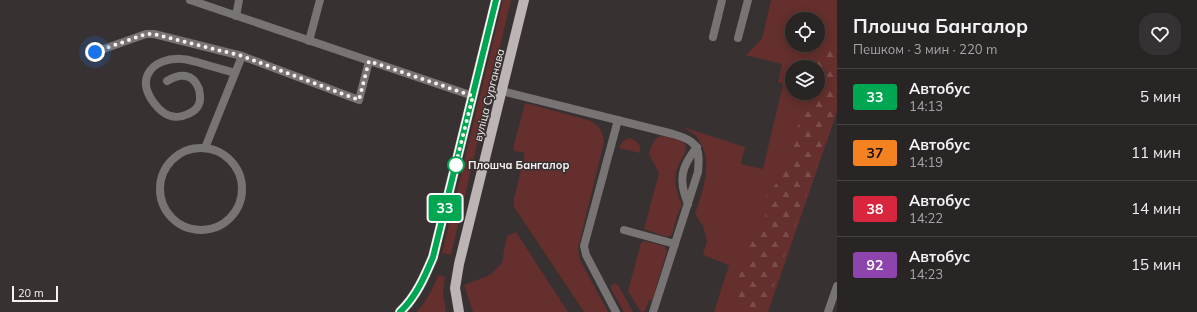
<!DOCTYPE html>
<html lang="ru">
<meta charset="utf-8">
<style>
:root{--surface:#2a2525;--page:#363132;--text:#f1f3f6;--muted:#a5a5a7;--line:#464242}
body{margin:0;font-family:Mulish,sans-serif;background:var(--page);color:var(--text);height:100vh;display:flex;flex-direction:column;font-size:15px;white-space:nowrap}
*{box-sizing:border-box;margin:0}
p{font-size:13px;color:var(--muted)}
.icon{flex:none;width:22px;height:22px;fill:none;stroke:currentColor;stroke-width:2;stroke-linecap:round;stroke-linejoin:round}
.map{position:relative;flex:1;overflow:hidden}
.sheet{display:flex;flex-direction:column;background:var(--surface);width:360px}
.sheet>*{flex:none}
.badge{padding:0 8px;border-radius:3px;font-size:14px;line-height:26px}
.tools{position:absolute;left:785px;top:12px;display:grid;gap:8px}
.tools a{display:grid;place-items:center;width:40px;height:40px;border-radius:50%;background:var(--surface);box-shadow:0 2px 10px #0003,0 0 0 1px var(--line);font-size:20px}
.scale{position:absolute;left:12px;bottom:10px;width:46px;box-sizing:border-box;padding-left:4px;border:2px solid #f5f1f0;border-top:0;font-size:11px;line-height:14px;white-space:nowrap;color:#f5f1f0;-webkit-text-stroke:3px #383131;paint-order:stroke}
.you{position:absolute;width:20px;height:20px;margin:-10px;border:3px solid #fff;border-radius:50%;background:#1a73e8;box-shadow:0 0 0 6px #1a73e833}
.map>.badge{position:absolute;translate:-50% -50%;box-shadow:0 0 0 2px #fff}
.round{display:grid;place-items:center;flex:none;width:42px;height:42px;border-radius:16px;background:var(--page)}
.headline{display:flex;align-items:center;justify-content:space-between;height:68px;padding:0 16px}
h1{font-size:19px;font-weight:700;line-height:30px}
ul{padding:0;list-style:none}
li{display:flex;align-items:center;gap:12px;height:56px;padding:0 16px;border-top:1px solid var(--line)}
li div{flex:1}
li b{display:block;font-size:15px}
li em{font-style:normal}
li .badge{min-width:44px;font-weight:700;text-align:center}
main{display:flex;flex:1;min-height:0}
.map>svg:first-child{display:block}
.green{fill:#642f2c;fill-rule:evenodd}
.forest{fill:url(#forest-firs)}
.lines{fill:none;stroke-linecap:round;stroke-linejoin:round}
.service{stroke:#787474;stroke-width:8}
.primary{stroke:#bcb5b4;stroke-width:10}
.line-casing{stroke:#fff;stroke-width:9}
.line{stroke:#00a651;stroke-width:6}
.walk{stroke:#f5f1f0;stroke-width:4;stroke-dasharray:0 7.2}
.stop-dot{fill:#fff;stroke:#00a651;stroke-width:2}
.labels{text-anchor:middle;stroke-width:3;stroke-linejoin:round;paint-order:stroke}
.street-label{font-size:11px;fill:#f5f1f0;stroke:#383131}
.stop-label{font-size:11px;font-weight:bold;fill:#f5f1f0;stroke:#383131;text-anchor:start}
</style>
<main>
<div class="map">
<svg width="837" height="312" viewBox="0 0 837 312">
<defs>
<pattern id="forest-firs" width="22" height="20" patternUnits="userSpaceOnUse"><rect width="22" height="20" fill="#642f2c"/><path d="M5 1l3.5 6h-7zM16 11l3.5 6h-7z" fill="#7b4e4b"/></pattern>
</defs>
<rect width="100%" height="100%" fill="#383131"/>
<g class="green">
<path d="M503,0H511L451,255L442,253Z"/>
<path d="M771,0H837V112L768,312H714L729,265L703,255L707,241L703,226L695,214C703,190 715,159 696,136C693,133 687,130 683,127L745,147L741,164L763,169L783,84L778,82L782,64L746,55L762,39ZM792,19H818V45H792ZM792,67H818V93H792Z"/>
<path d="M525,103L588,120C600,125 602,130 604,142L578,248L580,260L608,312H584L514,207V199L525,153L515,151L513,148Z"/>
<path d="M661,136C666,136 671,138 676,139C697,145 679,158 676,172C674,184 677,194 682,205L677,216L672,235L667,237L644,229L659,173L649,154C651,147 653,139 661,136Z"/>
<path d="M630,138C638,141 641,145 640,153L619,148C622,142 624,139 630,138Z"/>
<path d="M516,232L568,312H473L464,285L490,275L502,263L505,244L508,235Z"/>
<path d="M644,241L664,246L667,251L652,301L649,300L645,311L641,312L628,291L641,243Z"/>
<path d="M438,275L445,277L443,293L446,312H416C427,302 433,288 438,275Z"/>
<path d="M614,283L618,285L633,312H624L611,289V286Z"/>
</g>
<path class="forest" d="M837,41V109L764,312H737L738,311L733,290L738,277L734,271L737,264L746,259L744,250L748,240L759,229L766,218L764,204L767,193L776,184L780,176L784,172L808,93H818V67H815L819,54Z"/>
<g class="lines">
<g class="service">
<path d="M190,0L473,96"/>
<path d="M236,16L239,0"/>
<path d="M713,37L722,0"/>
<path d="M738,38L748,0"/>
<path d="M309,41L320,0"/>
<path d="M95,52L146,34H154L242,56L359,100L369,61"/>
<path d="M167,81C180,73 193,73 199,89C200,94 201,100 199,104C197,109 193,112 188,114C174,121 162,114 154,103C148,95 143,84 148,74C154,62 169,58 182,59C187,59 192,61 197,62C209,66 222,69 235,73"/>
<path d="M502,91L673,134C698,141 700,147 698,172L653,312"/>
<path d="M205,148L242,56"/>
<circle cx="201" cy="189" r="41"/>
<path d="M688,204C678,180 681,167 697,147"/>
<path d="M624,230L675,244"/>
<path d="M616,312L586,255L584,246L618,120"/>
<path d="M828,312L837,286"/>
</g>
<g class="primary">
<path d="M400,312C416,297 425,276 433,257L496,0"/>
<path d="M459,312L455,288L459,264L524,0"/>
</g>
</g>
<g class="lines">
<g class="line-casing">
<path id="line" d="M400,312C416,297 425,276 433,257L496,0"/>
</g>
<use href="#line" class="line"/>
<path class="walk" d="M95,52L146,34H154L242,56L359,100L369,61L473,96L455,167L456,165"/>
</g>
<circle class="stop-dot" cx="456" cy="165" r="8"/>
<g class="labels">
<g class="street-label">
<text transform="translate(489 95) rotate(-76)" y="4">вуліца Сурганава</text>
</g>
<g class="stop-label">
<text x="468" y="169">Плошча Бангалор</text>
</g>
</g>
</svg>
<div class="tools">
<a><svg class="icon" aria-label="locate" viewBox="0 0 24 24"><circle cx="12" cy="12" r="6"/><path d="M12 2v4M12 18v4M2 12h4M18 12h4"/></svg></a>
<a><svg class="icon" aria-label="layers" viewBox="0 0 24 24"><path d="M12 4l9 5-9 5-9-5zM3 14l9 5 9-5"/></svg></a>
</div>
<div class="scale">20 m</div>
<div class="you" style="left:95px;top:52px"></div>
<b class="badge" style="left:445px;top:208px;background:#00a651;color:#fff">33</b>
</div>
<section class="sheet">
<div class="headline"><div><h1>Плошча Бангалор</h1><p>Пешком · 3 мин · 220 m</p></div><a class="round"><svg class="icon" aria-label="heart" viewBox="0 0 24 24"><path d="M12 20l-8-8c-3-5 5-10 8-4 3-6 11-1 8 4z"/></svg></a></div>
<ul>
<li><span class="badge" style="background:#00a651;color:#fff">33</span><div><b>Автобус</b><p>14:13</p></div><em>5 мин</em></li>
<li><span class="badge" style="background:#f58220;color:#111">37</span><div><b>Автобус</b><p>14:19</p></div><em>11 мин</em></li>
<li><span class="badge" style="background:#d7263d;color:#fff">38</span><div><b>Автобус</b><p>14:22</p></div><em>14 мин</em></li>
<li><span class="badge" style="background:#8e44ad;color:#fff">92</span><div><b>Автобус</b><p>14:23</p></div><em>15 мин</em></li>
</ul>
</section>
</main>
